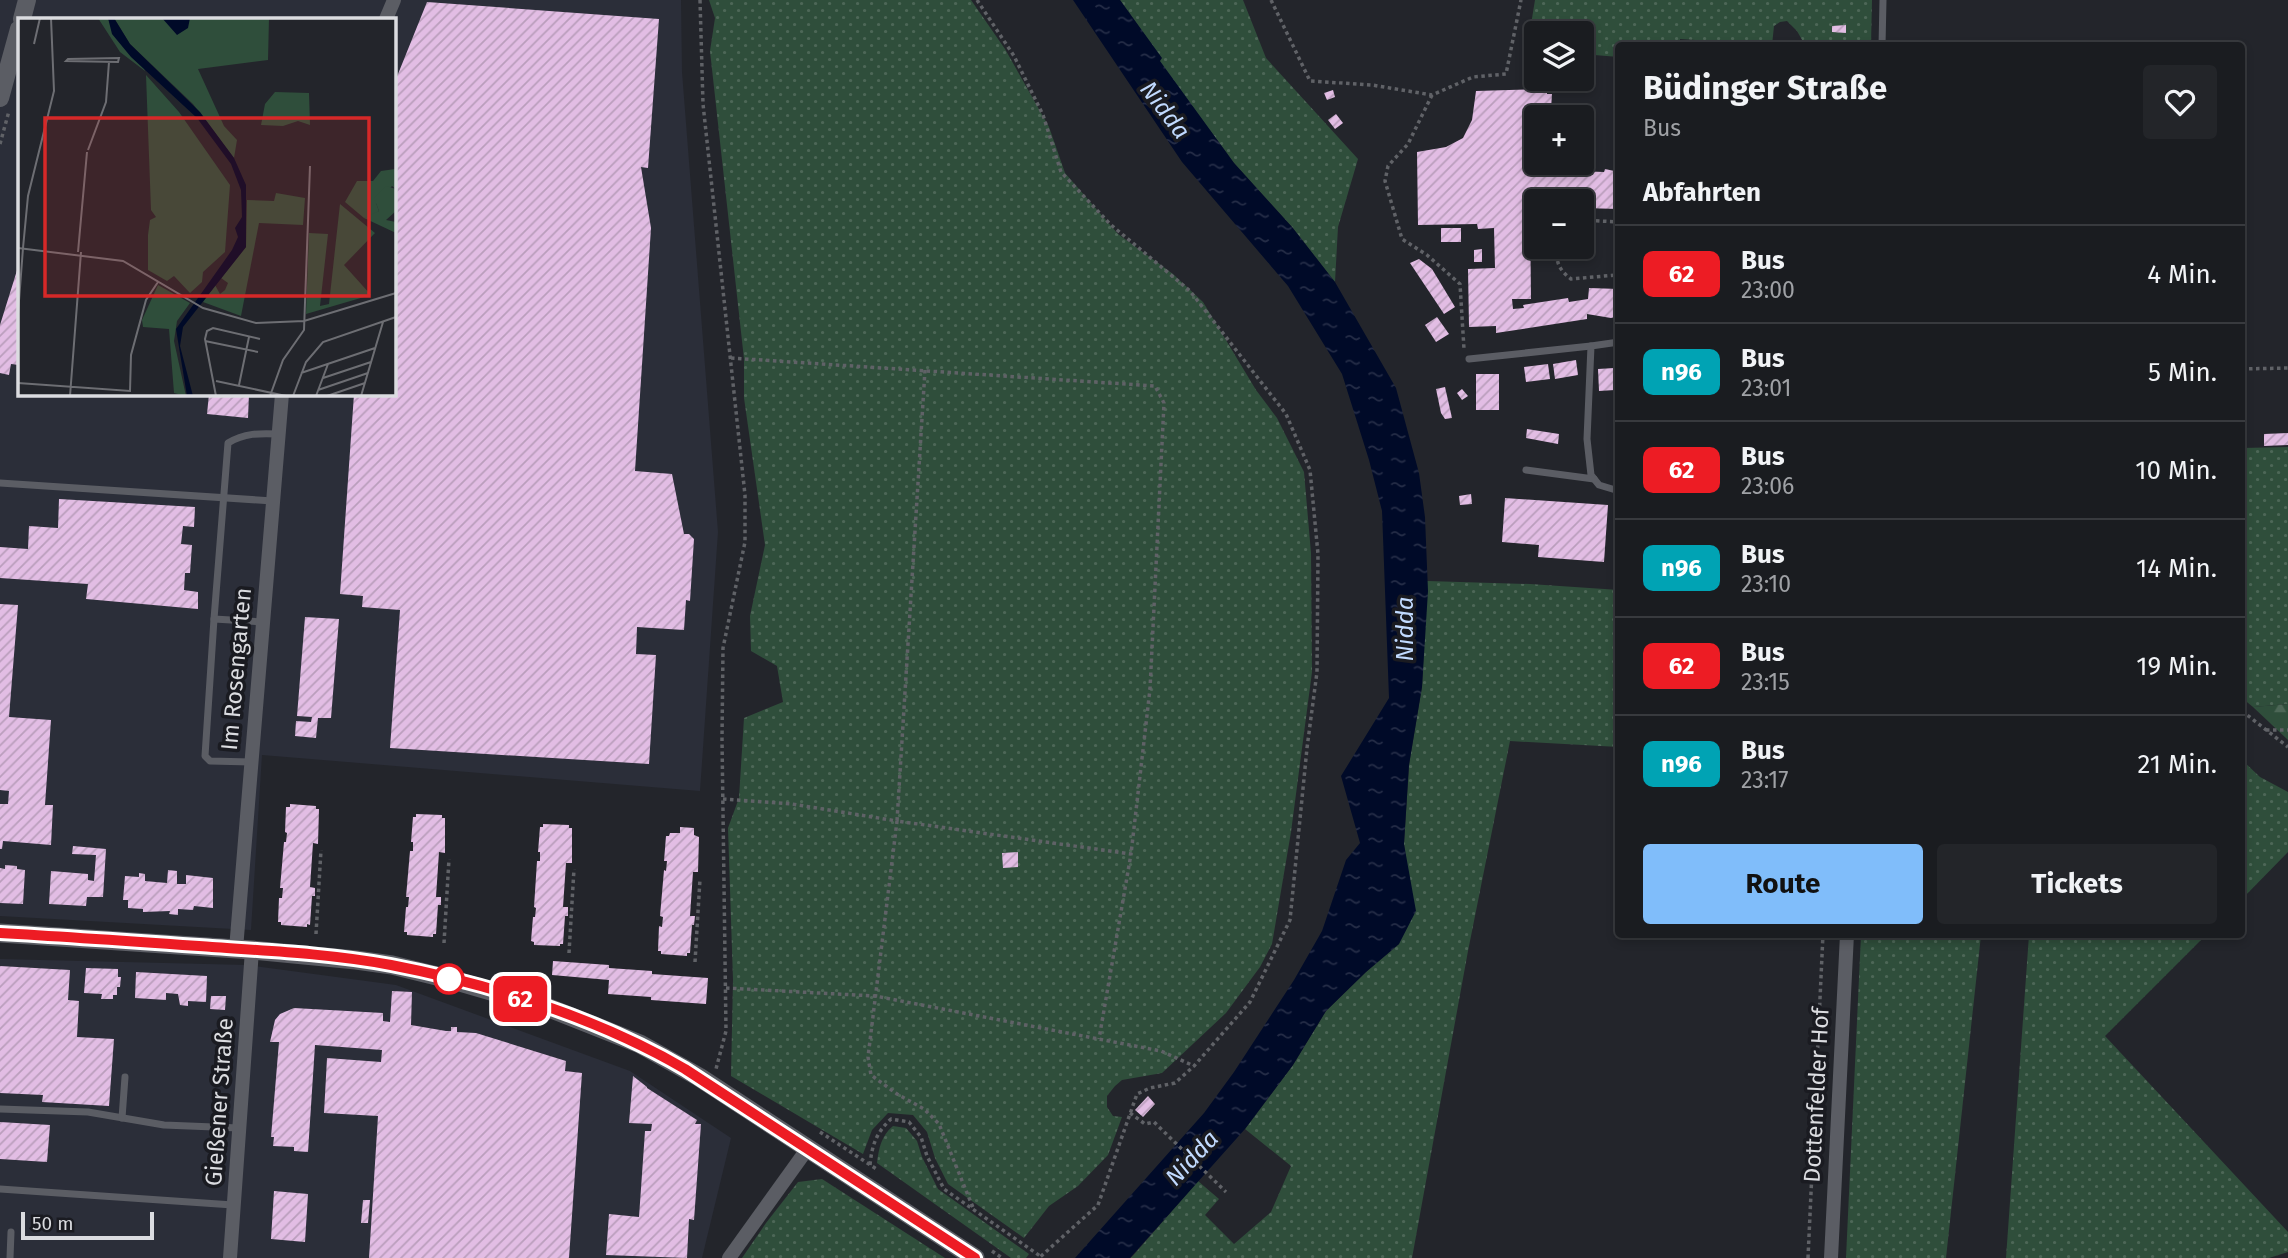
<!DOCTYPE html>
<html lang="de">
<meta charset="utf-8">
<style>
:root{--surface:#1a1c20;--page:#232529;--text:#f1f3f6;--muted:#9fa1a5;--line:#383a3e;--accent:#80bdfa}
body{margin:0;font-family:"Fira Sans",sans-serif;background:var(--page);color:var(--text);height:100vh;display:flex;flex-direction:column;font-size:26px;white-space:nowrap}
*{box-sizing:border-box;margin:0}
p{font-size:23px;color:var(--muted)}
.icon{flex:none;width:38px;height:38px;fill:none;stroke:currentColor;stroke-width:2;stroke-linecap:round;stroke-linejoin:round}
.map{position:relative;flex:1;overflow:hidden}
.panel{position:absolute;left:1615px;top:42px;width:630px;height:896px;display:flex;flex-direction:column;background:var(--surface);border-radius:7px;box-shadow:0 4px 10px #0003,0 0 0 2px var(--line)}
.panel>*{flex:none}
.badge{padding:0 14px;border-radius:10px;font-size:24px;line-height:46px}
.fabs{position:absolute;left:1524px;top:21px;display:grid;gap:14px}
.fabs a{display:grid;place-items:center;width:70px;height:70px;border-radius:7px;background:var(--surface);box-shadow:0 4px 10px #0003,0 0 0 2px var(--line);font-size:35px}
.scale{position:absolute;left:21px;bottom:18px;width:133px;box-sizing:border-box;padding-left:7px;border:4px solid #dbdce0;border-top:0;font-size:19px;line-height:24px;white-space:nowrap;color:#dbdce0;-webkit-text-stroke:5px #1a1b21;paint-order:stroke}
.map>.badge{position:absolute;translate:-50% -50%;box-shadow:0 0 0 4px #fff}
h2{padding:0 28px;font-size:26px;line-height:63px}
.round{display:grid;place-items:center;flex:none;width:74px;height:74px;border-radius:7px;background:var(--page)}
.overview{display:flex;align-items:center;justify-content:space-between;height:119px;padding:0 28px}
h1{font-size:33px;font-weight:700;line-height:52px}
.action{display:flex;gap:14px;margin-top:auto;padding:14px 28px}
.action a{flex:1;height:80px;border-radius:7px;background:var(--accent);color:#111;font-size:28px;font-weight:700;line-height:80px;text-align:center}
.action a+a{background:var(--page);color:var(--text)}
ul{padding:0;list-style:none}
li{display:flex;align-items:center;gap:21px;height:98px;padding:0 28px;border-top:2px solid var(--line)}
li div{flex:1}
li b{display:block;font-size:26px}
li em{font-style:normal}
li .badge{min-width:77px;font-weight:700;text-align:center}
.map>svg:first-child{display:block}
.built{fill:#2b2e39;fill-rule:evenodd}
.grass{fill:url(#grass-dots)}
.forest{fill:url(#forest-firs)}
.water{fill:url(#water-ripples)}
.building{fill:url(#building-hatch)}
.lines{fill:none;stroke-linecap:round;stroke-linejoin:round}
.path{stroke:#606267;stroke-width:3.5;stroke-dasharray:3.5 3.5;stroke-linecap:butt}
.service{stroke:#5b5d64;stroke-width:7}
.minor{stroke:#5b5d64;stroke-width:14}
.tertiary{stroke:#5b5d64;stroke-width:18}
.secondary{stroke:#5b5d64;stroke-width:19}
.line-casing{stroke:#fff;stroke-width:16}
.line{stroke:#ed1c24;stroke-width:10}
.stop-dot{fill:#fff;stroke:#ed1c24;stroke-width:3.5}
.labels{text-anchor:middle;stroke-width:7;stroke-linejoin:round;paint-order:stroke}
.street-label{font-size:23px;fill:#dbdce0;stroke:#1a1b21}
.water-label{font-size:24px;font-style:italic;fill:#c1daff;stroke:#1a1b21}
.inset-road{fill:none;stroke:#6d6e73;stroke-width:2}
.view{fill:#d62828;fill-opacity:0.15;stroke:#d62828;stroke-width:3.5}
.inset-edge{fill:none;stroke:#dbdce0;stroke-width:3.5}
</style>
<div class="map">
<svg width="2288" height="1258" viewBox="0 0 2288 1258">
<defs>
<pattern id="grass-dots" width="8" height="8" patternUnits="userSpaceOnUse" patternTransform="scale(1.75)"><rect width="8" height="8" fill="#2f4e3b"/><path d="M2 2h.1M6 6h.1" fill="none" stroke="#4d6757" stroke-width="1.8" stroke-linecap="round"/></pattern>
<pattern id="forest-firs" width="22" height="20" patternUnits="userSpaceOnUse" patternTransform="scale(1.75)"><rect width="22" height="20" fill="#2f4e3b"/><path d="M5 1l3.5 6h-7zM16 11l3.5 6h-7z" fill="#4d6757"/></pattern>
<pattern id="water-ripples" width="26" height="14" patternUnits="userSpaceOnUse" patternTransform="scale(1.75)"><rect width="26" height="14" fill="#000a28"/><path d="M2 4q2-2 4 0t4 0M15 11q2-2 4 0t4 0" fill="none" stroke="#252d47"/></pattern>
<pattern id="building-hatch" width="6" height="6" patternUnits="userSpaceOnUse" patternTransform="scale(1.75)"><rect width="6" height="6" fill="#e2bde4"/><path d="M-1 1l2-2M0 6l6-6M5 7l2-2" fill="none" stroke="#ba9ebc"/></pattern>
</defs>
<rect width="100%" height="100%" fill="#23252b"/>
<g class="built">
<path d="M0,0H681L682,72L718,532L700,791L262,755L251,930L0,916ZM19,19H394V394H19Z"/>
<path d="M0,959L247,965L396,985L630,1071L731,1138L702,1258H0Z"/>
</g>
<g class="grass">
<path d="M709,0H971L1005,49L1049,127L1065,173L1118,234L1173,274L1203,302L1256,390L1277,418L1304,472L1311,553L1312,672L1291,832L1272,944L1260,967L1226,1013L1162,1073L1122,1080L1115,1086L1107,1096V1107L1113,1116L1122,1117L1108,1155L1078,1186L1049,1206L1024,1238L948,1184L935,1158L927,1132L913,1115L888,1113L872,1130L863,1154L731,1076L733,980L728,828L739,798L744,718L783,702L777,666L751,651L750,616L765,545L744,398V359L710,51L715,18Z"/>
<path d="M1120,0H1243L1266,58L1358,159L1338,227L1335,282L1292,227L1234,163L1159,61L1161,58Z"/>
<path d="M1535,0H1872L1871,45H1805L1797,31L1787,21L1780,22L1774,26L1772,45L1680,39V45L1619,46V57L1582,54V33H1536V50L1527,49Z"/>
<path d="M2288,447V704L2253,707L2242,698V448Z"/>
<path d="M1427,581L1530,584L1619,590V747L1510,741L1468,951L1412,1258H1131L1198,1181L1219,1199L1205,1215L1234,1244L1271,1212L1291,1166L1245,1129L1293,1065L1326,1011L1366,972L1399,944L1408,875L1404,844L1409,765L1422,687Z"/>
<path d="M2242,760L2260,777L2288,792V852L2242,899Z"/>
<path d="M1861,935H1981L1946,1258H1846Z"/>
<path d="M2029,935H2206L2105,1036L2288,1232V1252L2269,1258H2006Z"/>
<path d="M893,1126L906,1128L917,1141L922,1157L938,1189L1029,1254L1026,1258H1011L877,1163C879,1148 881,1136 893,1126Z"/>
<path d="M822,1179L945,1258H742L766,1223L798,1182Z"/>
</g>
<path class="forest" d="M2288,704V740L2253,707Z"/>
<path class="water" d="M1073,0H1120L1162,58L1160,61L1234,163L1292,227L1335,282L1396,388L1419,473L1425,517L1428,591L1422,687L1409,765L1404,844L1416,911L1399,944L1366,972L1326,1011L1293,1065L1245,1129L1130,1258H1075L1204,1113L1234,1072L1294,980L1322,931L1346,860L1360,843L1341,776L1389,698L1382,511L1369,460L1342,374L1288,286L1182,162Z"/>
<g class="building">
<path d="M427,2L659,19L648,168L641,167L651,228L635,471L672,474L684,534H689L694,539L690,601L686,600L684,630L637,627L636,654L656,655L649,764L390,748L400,610L362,607L363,596L340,594L354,394H394V84Z"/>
<path d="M1846,25V33L1832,32V26Z"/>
<path d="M1582,46L1591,47L1590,53H1582Z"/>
<path d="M1544,79H1552V89H1547V94H1552L1551,109H1546V117H1536V163H1548L1547,170L1604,172L1605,169L1619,172V209L1582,208V201H1536V207L1530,208L1531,299H1512L1513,309L1524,308L1523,305L1568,298L1569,302L1588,299L1589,288L1619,289V316L1611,318L1587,314V319L1496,333V326L1469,327L1468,269L1495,268L1494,228L1478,229L1477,224L1418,225L1417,152L1446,147L1463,138L1472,120L1476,91L1543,89Z"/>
<path d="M1333,90L1335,97L1327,100L1324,93Z"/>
<path d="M1336,114L1343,123L1335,129L1328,120Z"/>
<rect x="1441" y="228" width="20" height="14"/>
<path d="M1482,249V262H1474V250Z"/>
<path d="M1419,259L1432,269L1455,307L1444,314L1410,263Z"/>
<path d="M19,264V365L11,364L9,375L0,373V325Z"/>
<path d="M1437,317L1449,334L1436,342L1425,325Z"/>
<path d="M1576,360L1578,375L1555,379L1553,364Z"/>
<path d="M1548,364L1550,379L1526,382L1524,367Z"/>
<path d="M1614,368L1615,390L1599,391L1598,369Z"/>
<rect x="1476" y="374" width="23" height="36"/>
<path d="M1445,387L1452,418L1445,419L1441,413L1436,389Z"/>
<path d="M1462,389L1468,396L1462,400L1457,393Z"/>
<path d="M209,394H249L248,418L207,414Z"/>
<path d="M1527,429L1559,434L1558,444L1526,438Z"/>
<path d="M2288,433V445L2264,446V434Z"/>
<path d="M1471,494L1472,504L1460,505L1459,496Z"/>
<path d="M1505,498L1608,505L1604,562L1538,557L1539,545L1502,542Z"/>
<path d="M59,499L195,507L194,527L183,526L181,544L192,545L190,573H185L184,590L198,592V609L86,599L88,584L0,578V547L28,549L29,526L58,528Z"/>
<path d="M0,604L18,605L9,717L51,720L45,805H53L51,845L3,841L2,849H0V804H8L9,791L0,790Z"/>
<path d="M305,617L339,619L331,718H318L316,738L295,736L296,721L311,722L312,717L297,716Z"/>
<path d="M290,804L316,806V809H319L318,844L313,843L310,887L315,888V896H312L310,925L307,924V927L281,925V922H278L279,898H282L283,888H280L284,842H286L287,833L285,832L286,807H290Z"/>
<path d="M416,814L442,815V818H445V853L439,852L436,897H441V905H438L436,934H433V937L407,935V932H404L406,907H408L409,897H406L410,851H413V842H411L413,817H416Z"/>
<path d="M543,824L569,825V828H572V863H566L563,907H568V916H565L563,944H560V946L534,945V942L531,941L533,917H535L536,908L534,907L537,861H540V852H538L540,827H543Z"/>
<path d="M680,827L694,828V835L699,837L698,872H693L690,916H695L694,925H692L690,953H687V956L661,954V951H658L659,926L662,927L663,917L660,916L664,870L666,871L667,861H664L666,836H669L670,833H680Z"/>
<path d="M73,846L106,849L103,897H87L86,906L49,904L51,871L88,874V880L94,881L96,855L72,854Z"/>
<path d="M1018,852V867L1003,868L1002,853Z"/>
<path d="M5,865L17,866V869L25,870L23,904L0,903V868L5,869Z"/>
<path d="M168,870L177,871V884H186V875L213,878V908L194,906L193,910L178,909V915L169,914L170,911L143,912V909L128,908V900H123L125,876L139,877V873L145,874V881L167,883Z"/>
<path d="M553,961L609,965V968L652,971V974L708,978L706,1004L651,1000V997L608,994L609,980L552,975Z"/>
<path d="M0,966L70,970L68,1000L79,1001L77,1037L114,1039L109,1106L42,1102L43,1095L0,1093Z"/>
<path d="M86,968L118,969V977H121L120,987H117V995H113V999H101L102,994L84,993Z"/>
<path d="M136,972L207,976L206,1002L188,1001V1006L180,1005L178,994L166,993V1000L135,998Z"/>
<path d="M392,991L412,992L411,1025L446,1031H451V1027H457V1032L476,1033L566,1061L565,1071L582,1073L569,1258H369L378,1116L324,1113L327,1058L381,1062L382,1050L315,1045L308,1152L294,1151V1147L273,1146L274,1137H271L279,1042H270L275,1020L280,1014L294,1008L383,1013V1021L390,1022Z"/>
<path d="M211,996H226L225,1010L210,1009Z"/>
<path d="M633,1076L647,1087V1088L697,1120L695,1124H701L694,1220L689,1219L687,1258L606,1255L609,1214L639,1217L645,1131H651L652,1124L629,1123Z"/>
<path d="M1148,1096L1155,1104L1143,1117L1135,1110Z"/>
<path d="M0,1122L50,1125L47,1162L0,1159Z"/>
<path d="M274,1191L308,1194L305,1242L271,1239Z"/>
<path d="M363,1200H370L368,1223H361Z"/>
</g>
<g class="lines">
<g class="path">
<path d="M700,0L703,104L745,495V542L723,648L722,739L726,1031L716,1069"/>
<path d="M977,0L1014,56L1043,115L1061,172L1110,224L1190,291L1286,414L1310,470L1318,554L1317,672L1307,748L1290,920L1250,1002L1194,1066L1175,1083L1150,1088L1137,1094L1098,1205L1039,1258"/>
<path d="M1271,0L1310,81L1372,85L1432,95L1473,77L1506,74L1521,0"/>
<path d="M1432,95L1408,144L1388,166L1385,181L1402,239L1427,255L1460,284L1464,349"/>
<path d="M0,144L9,111"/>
<path d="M1582,220L1619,222"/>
<path d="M1556,247C1556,262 1559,270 1571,279L1616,275L1619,269"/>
<path d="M731,358L1155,386L1164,403L1150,689L1131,854"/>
<path d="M2242,369L2288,368"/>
<path d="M925,370L897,821L1131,854L1099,1039"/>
<path d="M2242,711L2288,747"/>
<path d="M2266,730H2288"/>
<path d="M723,799L792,804L897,821L868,1057L871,1075L897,1094L924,1109L939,1124L974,1210"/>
<path d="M316,934L321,850"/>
<path d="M444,943L449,859"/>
<path d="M569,953L574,869"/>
<path d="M695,962L700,879"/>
<path d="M726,988L875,996L1161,1051L1194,1066"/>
<path d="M1130,1113L1145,1124L1154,1122L1226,1192"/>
<path d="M820,1132L878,1170"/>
<path d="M870,1165C872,1145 876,1133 891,1119L909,1122L921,1137L927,1156L944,1189L1040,1256"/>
<path d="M992,1251L1002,1258"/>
<path d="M1808,1258L1823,934"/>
</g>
<g class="service">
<path d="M1882,46L1883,0"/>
<path d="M1619,342L1591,346L1587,439L1591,475L1599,485L1619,491"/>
<path d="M1469,359L1591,346"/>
<path d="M1526,470L1594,479"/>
<path d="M0,483L273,501"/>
<path d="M214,619L228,443C244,433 260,433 279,434"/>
<path d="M251,762L210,761L205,756L214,619L263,622"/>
<path d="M0,1109L88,1112L164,1125L239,1128"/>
<path d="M122,1118L125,1077"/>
<path d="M0,1189L233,1205"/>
<path d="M10,1258L11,1232"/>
</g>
<g class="minor">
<path d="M386,19L394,0"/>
<path d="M236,949L282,394"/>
<path d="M230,1258L252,950"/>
<path d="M729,1258L808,1148"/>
<path d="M1831,1258L1847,934"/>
</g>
<g class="tertiary">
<path d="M22,19L27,0"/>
<path d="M0,98L19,29"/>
</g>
<path class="secondary" d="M0,933L252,950L356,960L392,965L449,979L549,1008L640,1044L699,1077L975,1258"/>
</g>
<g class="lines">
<g class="line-casing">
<path id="line" d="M0,933C71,937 141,942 212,947C271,951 332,954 391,965C490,984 598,1018 685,1069L975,1258"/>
</g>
<use href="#line" class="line"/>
</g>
<circle class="stop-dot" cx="449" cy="979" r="14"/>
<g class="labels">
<g class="street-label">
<text transform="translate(236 669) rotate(-85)" y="8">Im Rosengarten</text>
<text transform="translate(1816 1095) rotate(-87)" y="8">Dottenfelder Hof</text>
<text transform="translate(219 1102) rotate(-86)" y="8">Gießener Straße</text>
</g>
<g class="water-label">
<text transform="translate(1165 110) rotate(53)" y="8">Nidda</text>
<text transform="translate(1405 629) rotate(-90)" y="8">Nidda</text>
<text transform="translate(1192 1158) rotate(-47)" y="8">Nidda</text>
</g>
</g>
<g transform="translate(18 18)">
<rect width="378" height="378" fill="#23252b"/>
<path d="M96,0H251L250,42L180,51L206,108L219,122L216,140L175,86L112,26ZM128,57L161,94L212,167L207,234L185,254L184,264L172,275L156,258L149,263L130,252V217L132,202L138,199L133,192ZM257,74L291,75L292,107L280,103L265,108L243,107L247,86ZM377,151L378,171L374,168L358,185L361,193L353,199L346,200L327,184L339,163H355L363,153ZM258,175L287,180L285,207L241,205L223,298L185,284L197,267L202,276L207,272L210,265L203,260L228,229L229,182L256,183ZM322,186L357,215L326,247L353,277L288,296L291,215L310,216L302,288L311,286ZM140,267L172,285L159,303L156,323L168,378L156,375L151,311L125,309L124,302Z" fill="#2f4e3b"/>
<path d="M80,0H90L97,19L124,44L127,53L102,34ZM368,168L378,171V193L368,202L378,204V215L346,200L361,193L356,180Z" fill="#2f4e3b"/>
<path d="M90,0H96L112,26L182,94L216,140L228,167V229L165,309L162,328L175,378H169L158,311L214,232L220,219L217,210L224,199L223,172L213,146L179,100L113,39L94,16ZM144,0H172L170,10L159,17Z" fill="#000a28"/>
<path class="inset-road" d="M16,26L22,0M101,40L100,44L48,43L50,41ZM70,132L88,84L91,44M0,230L105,243L185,290L238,305L286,303L378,275M5,230L10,178L36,73L33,0M60,234L69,134M0,296L5,230M187,323L240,334M283,355L357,330M305,360L353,344M198,363L268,378M0,365L112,373L113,337L128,282L140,264M221,367L231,319M300,372L350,355M52,378L63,234M198,378L187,321L189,313L195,310L242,321M252,378L265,342L286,312L292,148M275,378L288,344L305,324L378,299M298,378L310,346M309,378L347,365M343,378L365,304"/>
<path class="view" d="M27,100H351V278H27Z"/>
<rect width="378" height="378" class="inset-edge"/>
</g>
</svg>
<div class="fabs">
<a><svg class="icon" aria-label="layers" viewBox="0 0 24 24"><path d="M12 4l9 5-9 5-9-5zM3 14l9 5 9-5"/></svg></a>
<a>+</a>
<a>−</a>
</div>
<div class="scale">50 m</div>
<b class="badge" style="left:520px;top:999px;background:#ed1c24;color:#fff">62</b>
<section class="panel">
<div class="overview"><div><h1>Büdinger Straße</h1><p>Bus</p></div><a class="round"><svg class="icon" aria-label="heart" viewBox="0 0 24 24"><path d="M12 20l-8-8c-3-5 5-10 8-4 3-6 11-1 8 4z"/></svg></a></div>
<h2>Abfahrten</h2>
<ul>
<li><span class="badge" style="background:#ed1c24;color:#fff">62</span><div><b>Bus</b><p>23:00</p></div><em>4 Min.</em></li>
<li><span class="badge" style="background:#00a3b4;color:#fff">n96</span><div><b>Bus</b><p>23:01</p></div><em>5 Min.</em></li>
<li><span class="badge" style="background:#ed1c24;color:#fff">62</span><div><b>Bus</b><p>23:06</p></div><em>10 Min.</em></li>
<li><span class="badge" style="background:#00a3b4;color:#fff">n96</span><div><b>Bus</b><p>23:10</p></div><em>14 Min.</em></li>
<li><span class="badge" style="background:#ed1c24;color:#fff">62</span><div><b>Bus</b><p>23:15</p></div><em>19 Min.</em></li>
<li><span class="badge" style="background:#00a3b4;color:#fff">n96</span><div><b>Bus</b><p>23:17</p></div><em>21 Min.</em></li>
</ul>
<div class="action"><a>Route</a><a>Tickets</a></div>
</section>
</div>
